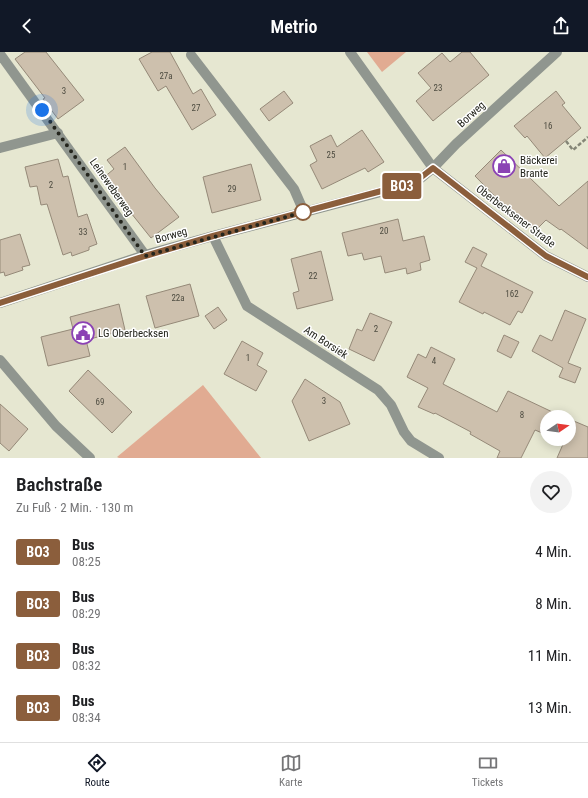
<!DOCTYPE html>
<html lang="de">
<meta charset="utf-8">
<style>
:root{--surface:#fff;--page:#f2f2f2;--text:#202124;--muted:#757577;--line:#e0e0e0;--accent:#111827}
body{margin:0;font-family:"Roboto Condensed",sans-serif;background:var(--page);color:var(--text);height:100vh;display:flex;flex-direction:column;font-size:15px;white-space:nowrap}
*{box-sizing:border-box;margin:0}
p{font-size:13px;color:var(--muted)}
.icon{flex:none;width:22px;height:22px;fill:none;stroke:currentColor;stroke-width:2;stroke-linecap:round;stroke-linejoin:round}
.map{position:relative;height:406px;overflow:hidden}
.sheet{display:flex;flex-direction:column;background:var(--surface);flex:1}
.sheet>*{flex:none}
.badge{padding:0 8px;border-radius:3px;font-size:14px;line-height:26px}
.needle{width:26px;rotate:77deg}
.controls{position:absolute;left:540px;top:358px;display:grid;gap:8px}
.controls a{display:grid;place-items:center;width:36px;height:36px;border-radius:50%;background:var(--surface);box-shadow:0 2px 10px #0003;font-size:20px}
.you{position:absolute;width:20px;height:20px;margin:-10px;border:3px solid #fff;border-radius:50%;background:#1a73e8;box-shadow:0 0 0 6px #1a73e833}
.map>.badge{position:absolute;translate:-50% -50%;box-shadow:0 0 0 2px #fff}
.round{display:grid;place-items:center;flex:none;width:42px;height:42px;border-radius:21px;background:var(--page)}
.head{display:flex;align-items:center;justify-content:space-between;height:68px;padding:0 16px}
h1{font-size:19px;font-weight:600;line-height:30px}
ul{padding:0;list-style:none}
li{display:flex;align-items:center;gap:12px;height:52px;padding:0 16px}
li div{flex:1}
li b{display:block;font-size:15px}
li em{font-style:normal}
li .badge{min-width:44px;font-weight:700;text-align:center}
header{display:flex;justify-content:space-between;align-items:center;height:52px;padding:0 16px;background:var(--accent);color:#fff;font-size:18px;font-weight:600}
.tab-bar{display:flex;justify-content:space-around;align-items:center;height:56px;border-top:1px solid var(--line);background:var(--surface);font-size:11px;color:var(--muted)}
.tab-bar a{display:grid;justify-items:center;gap:2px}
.tab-bar .active{color:var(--accent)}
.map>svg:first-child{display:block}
.green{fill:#e1ab92}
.building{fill:#cdc0ad;stroke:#958978}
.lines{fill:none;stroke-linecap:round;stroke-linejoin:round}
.path{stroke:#848576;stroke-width:2.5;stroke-dasharray:4 2;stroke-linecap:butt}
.minor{stroke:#90968f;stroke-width:10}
.line-casing{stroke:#fff;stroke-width:9}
.line{stroke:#8b5e3c;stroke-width:6}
.walk{stroke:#24251d;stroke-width:4;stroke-dasharray:0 7.2}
.stop-dot{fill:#fff;stroke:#8b5e3c;stroke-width:2}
.labels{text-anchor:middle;stroke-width:3;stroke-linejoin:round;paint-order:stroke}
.number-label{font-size:9px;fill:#4e4c41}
.street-label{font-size:11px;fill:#24251d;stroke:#fff}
.poi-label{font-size:11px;fill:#24251d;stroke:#fff;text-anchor:start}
</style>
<header><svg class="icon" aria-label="back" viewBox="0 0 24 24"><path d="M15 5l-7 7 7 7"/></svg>Metrio<svg class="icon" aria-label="share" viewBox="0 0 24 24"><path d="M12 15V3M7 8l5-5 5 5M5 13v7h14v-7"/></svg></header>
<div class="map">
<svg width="588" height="406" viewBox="0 0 588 406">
<rect width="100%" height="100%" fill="#e6e7d1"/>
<g class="green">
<path d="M367,0H406L382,20Z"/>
<path d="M203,333L261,406H119L117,405Z"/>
</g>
<g class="building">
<path d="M25,0H46L84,48L58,67L43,47L45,46L15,7Z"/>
<path d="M152,0H170L193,42L201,37L216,63L192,78L166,34L158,39L139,7Z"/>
<path d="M462,0H470L489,23L433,69L416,49L431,36L418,21L442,1L450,10Z"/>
<path d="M284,39L293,51L269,69L260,57Z"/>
<path d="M556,39L565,51L562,53L581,76L545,106L527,84L525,86L514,74Z"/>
<path d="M362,78L384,110L368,120L365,116L322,137L310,113L317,109L310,94L331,83L337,95Z"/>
<path d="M125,95L155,136L179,165L151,186L103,126L114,117L107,108Z"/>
<path d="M501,98L559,154L588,129V197L561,177L560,178L546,168L535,179L526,170L523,173L475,124Z"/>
<path d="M58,107L63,125L68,124L78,165L87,162L97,192L89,195V198L72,204L71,200L63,203L47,152L41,153L37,134L30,135L25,115Z"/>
<path d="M251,112L261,148L212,161L203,125Z"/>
<path d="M398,167L403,189L424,184L430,208L420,211L421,218L407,222L406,216L385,221L381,204L364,208L362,201L348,204L342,181Z"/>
<path d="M20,182L30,213L22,215L23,218L5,224L4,220L0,221V188Z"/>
<path d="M473,195L487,202L481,214L533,240L522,261L518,259L510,273L484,260L483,262L459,250L477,216L465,210Z"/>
<path d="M321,199L333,248L297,257L293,241L299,239L291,207Z"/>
<path d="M190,232L199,264L155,276L146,244Z"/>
<path d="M119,252L125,278L86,288L90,304L48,314L41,285L73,277L70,265Z"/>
<path d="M218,255L227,268L214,277L205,264Z"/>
<path d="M565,258L586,267L568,311L581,316L575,331L559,325L563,316L532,299L540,283L552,289Z"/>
<path d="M370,261L392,270L374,309L349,297L357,277L362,279Z"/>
<path d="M504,283L519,290L511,306L497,299Z"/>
<path d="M242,289L263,301L257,313L267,319L256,339L224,322Z"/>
<path d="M431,295L455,307L443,332L497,360L508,339L563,365H547V383L535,378L521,406H497L500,399L470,382L471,380L435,361L434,362L418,355L428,336L407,325L418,302L426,306Z"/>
<path d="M88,318L132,360L112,381L69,339Z"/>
<path d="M305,327L340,350L350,372L309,389L292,349Z"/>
<path d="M0,352L28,377L9,399L0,391Z"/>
<path d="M569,367L588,375V406H557L564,390L556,387H569Z"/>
</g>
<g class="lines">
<path class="path" d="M566,89L573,98L588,85"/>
<g class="minor">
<path d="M350,0L433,116L546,204L588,225"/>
<path d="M0,2L145,203"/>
<path d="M191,3L294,137L304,160"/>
<path d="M0,96L58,81"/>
<path d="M213,184L247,254L378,338L391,353L404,380L411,389L439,406"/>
<path d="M0,251L145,203L213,184L415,131L433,116L456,92L557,0"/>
<path d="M0,308L56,374L90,406"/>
</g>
</g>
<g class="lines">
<g class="line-casing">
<path id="line" d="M0,251L145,204L213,184L415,130L433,116L546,204L588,225"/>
</g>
<use href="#line" class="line"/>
<path class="walk" d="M42,58L145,204L304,160H303"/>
</g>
<defs>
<g id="shop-ring" transform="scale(1.15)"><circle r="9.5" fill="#fff" stroke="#8b42b4" stroke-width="1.5"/><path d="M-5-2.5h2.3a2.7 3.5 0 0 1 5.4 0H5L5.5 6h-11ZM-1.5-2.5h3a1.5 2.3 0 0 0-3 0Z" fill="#8b42b4"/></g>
<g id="civic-ring" transform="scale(1.15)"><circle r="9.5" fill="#fff" stroke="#8b42b4" stroke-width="1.5"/><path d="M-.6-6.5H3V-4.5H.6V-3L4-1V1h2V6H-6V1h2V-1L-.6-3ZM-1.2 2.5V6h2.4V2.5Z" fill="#8b42b4"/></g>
</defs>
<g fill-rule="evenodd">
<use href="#shop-ring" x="504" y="114"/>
<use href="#civic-ring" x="83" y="281"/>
</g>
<circle class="stop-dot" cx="303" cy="160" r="8"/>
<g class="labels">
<g class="number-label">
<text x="166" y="27">27a</text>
<text x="438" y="39">23</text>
<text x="64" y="42">3</text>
<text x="196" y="59">27</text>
<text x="548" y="77">16</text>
<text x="331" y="106">25</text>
<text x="125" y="118">1</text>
<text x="51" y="136">2</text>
<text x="232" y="140">29</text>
<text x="384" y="182">20</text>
<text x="83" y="183">33</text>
<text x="313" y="227">22</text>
<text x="512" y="245">162</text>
<text x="178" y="249">22a</text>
<text x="376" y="280">2</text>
<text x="248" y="309">1</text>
<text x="434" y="312">4</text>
<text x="324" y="352">3</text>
<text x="100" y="353">69</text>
<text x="522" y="366">8</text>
</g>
<g class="street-label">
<text transform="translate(471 62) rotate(-42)" y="4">Borweg</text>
<text transform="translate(112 135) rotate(55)" y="4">Leineweberweg</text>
<text transform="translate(516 164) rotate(37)" y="4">Oberbecksener Straße</text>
<text transform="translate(171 183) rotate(-16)" y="4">Borweg</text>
<text transform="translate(326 290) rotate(33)" y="4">Am Borsiek</text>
</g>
<g class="poi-label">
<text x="520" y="112">Bäckerei<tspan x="520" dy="13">Brante</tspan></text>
<text x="98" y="285">LG Oberbecksen</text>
</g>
</g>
</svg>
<div class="controls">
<a><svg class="needle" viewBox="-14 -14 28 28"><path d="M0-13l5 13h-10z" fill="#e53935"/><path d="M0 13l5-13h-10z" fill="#757577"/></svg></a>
</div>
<div class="you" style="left:42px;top:58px"></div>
<b class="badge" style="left:402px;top:134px;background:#8b5e3c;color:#fff">BO3</b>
</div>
<section class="sheet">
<div class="head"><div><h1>Bachstraße</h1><p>Zu Fuß · 2 Min. · 130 m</p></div><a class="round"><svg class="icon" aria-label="heart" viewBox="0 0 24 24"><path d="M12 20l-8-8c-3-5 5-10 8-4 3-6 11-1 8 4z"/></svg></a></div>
<ul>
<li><span class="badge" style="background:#8b5e3c;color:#fff">BO3</span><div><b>Bus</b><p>08:25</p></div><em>4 Min.</em></li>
<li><span class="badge" style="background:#8b5e3c;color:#fff">BO3</span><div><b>Bus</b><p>08:29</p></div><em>8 Min.</em></li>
<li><span class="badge" style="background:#8b5e3c;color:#fff">BO3</span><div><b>Bus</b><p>08:32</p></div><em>11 Min.</em></li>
<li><span class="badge" style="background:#8b5e3c;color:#fff">BO3</span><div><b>Bus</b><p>08:34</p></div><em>13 Min.</em></li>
</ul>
</section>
<nav class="tab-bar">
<a class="active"><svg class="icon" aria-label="directions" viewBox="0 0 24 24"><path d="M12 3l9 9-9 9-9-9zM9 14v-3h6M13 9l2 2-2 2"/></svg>Route</a>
<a><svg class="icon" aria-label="map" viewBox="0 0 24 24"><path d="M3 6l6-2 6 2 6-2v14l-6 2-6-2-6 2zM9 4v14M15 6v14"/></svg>Karte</a>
<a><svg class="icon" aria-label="tickets" viewBox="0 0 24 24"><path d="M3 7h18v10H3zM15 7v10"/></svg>Tickets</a>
</nav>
